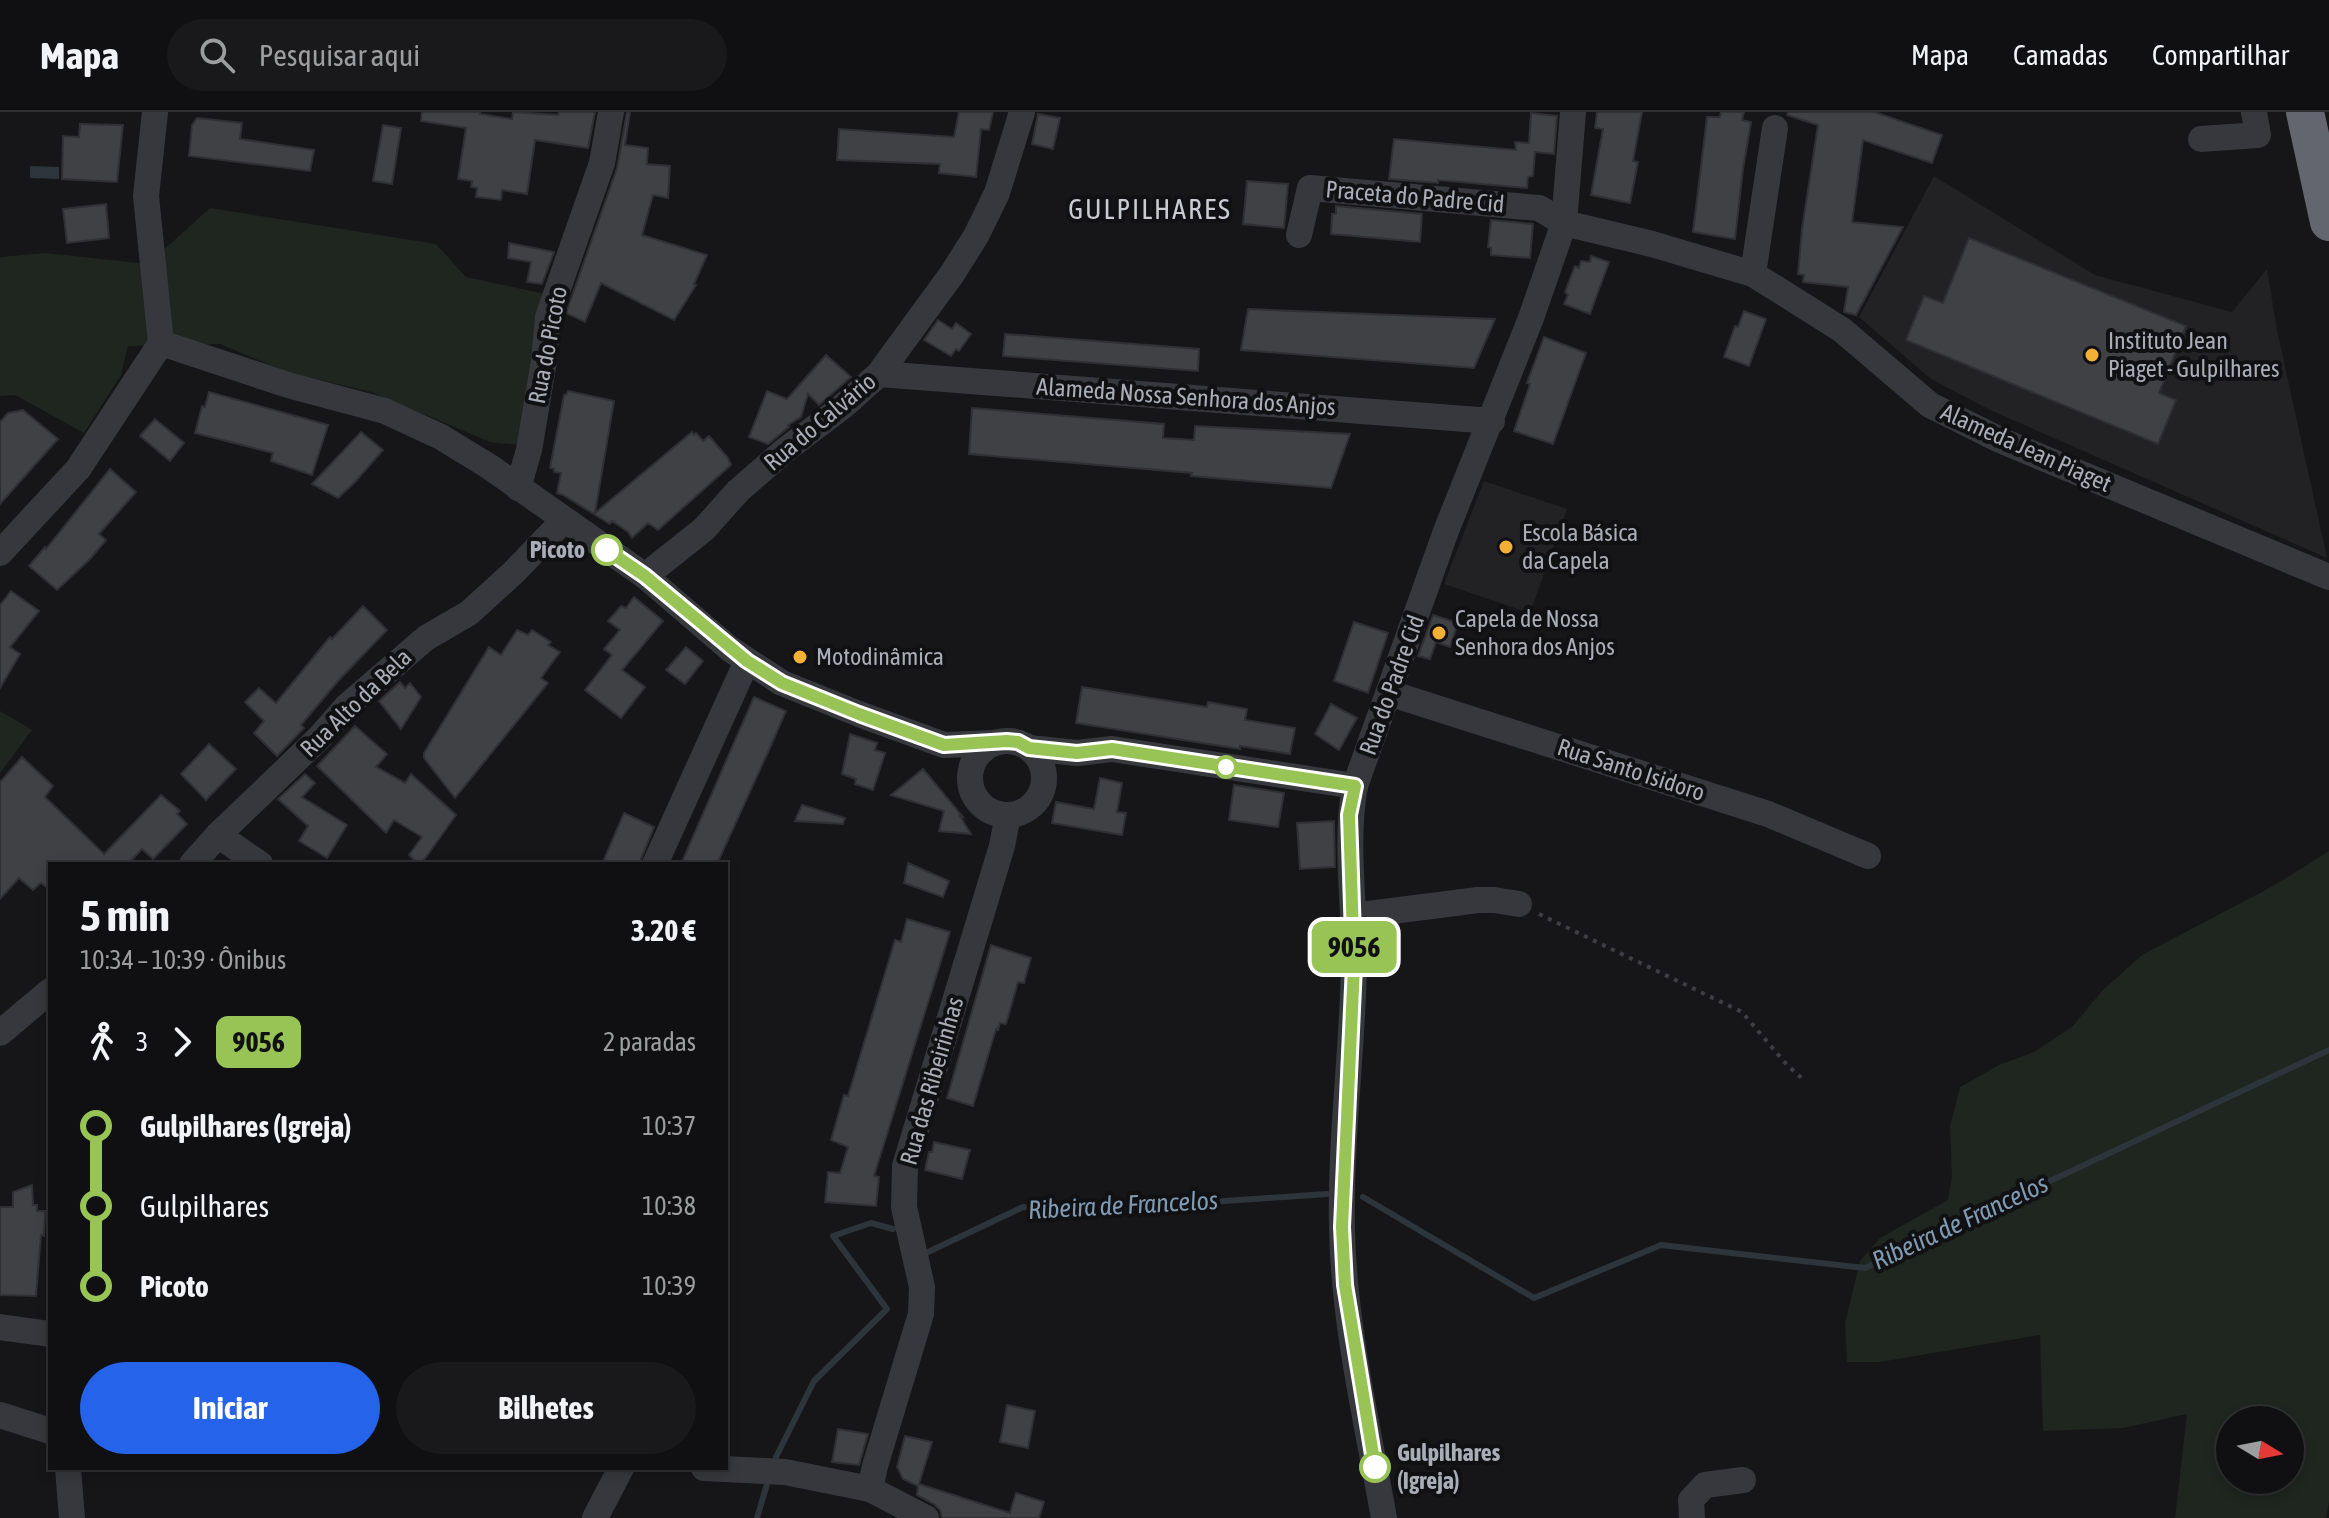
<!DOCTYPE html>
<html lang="pt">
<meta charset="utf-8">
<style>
:root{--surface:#101012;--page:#19191b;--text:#f1f3f6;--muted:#9c9d9f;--line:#303032;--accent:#2563eb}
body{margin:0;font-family:"Asap Condensed",sans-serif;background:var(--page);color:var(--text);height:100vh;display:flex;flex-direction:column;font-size:30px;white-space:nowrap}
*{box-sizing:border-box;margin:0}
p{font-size:26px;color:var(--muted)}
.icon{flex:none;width:44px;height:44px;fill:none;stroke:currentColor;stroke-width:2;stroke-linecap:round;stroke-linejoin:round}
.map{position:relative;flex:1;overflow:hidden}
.side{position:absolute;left:48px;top:750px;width:680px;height:608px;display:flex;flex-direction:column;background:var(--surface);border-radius:0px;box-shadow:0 4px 12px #0003,0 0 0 2px var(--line)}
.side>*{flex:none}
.badge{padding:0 16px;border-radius:12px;font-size:28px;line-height:52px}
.needle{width:52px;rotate:100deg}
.tools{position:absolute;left:2216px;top:1294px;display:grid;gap:16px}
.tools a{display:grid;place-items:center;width:88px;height:88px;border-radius:50%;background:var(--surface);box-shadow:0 4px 12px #0003,0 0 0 2px var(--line);font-size:40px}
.map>.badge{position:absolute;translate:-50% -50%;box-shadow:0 0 0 4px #fff}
.legs{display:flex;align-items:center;gap:12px;height:88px;padding:0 32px;font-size:26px}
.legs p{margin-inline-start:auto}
.overview{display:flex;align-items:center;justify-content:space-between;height:136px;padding:0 32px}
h1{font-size:44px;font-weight:700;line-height:60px}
.primary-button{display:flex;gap:16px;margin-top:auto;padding:16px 32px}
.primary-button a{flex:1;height:92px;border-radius:48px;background:var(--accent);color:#fff;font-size:32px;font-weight:700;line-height:92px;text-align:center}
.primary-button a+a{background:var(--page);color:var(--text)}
ul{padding:0 32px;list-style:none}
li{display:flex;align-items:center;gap:28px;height:80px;font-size:30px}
li i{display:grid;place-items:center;width:12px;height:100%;margin:0 10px;background:currentColor}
li i::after{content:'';width:20px;height:20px;margin:-10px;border:6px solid;border-radius:50%;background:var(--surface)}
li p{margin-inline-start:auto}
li:first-child i{background:linear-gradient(#0000 50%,currentColor 0)}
li:last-child i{background:linear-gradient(currentColor 50%,#0000 0)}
header{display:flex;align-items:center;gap:48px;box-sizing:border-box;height:112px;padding:0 40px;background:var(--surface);border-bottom:2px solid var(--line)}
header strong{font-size:38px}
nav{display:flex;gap:44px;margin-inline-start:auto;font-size:28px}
.search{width:560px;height:72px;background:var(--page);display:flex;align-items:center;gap:20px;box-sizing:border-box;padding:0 28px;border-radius:44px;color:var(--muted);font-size:30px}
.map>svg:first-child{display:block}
.built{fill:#222225}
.green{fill:#1e261f;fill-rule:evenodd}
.water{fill:#2c353c}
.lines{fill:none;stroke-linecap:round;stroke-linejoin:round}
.stream{stroke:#2c353c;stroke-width:6}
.building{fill:#404145;stroke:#303034;stroke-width:2}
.path{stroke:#3d3f44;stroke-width:4;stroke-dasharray:4 6;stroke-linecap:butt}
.minor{stroke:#37383d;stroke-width:26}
.highway{stroke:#63666e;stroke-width:38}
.line-1-casing{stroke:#fff;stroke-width:18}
.line-1{stroke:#98c455;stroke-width:12}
.poi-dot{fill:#f2b134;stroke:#111113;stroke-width:3}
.stop-1-dot{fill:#fff;stroke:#98c455;stroke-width:4}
.labels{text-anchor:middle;stroke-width:8;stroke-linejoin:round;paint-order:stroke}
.street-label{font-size:24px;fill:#a8adb8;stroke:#111113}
.poi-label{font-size:24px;fill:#a8adb8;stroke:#111113;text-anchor:start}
.stop-label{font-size:24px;font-weight:bold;fill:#a8adb8;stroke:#111113;text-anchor:end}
.water-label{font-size:26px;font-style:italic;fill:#7f9bb3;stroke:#111113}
.quarter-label{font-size:28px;letter-spacing:2px;fill:#c9ccd4;stroke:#111113}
</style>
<header>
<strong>Mapa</strong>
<div class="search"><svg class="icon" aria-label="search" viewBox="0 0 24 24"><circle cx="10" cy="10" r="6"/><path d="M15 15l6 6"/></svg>Pesquisar aqui</div>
<nav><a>Mapa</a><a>Camadas</a><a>Compartilhar</a></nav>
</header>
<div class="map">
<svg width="2329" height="1406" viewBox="0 0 2329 1406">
<rect width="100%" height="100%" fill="#161618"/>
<g class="built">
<path d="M1934,64L2095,163L2232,200L2267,157L2277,218L2327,446L1990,298L1931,267L1859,205Z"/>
<path d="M1484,369L1567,397L1530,501L1444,472Z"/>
</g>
<g class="green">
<path d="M210,96L436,132L466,165L549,183L521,333L490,330L371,280L287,260L220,232L128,234L121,263L84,321L15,283L0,284V145L45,141L148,152Z"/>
<path d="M0,599L32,618L0,661Z"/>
<path d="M2329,739V1390L2326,1406H2175L2187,1302L2123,1316L2043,1319L2040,1223L1880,1250H1847L1845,1211L1860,1149L1880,1126L1948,1088L1952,1065L1950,1014L1960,975L1999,953L2034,940L2072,915L2102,879L2142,843L2273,774ZM2290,1308V1368H2230V1308Z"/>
</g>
<path class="water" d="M30,54L59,55V67L30,66Z"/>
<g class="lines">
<g class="stream">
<path d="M1363,1085L1534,1186L1661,1133L1865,1156L2329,938"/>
<path d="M928,1140L1023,1095L1063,1100L1327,1082"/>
<path d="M776,1345L814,1269L887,1197L833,1124L871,1111L893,1117"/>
<path d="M757,1406L767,1372"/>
</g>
</g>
<g class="building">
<path d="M422,0H480V2L512,7L513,0L558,3L559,0H595L588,36L535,28L527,82L502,78L501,88L476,85L477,76L471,75L472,69L458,67L466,16L421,9Z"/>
<path d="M627,0H630L625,33L648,36L647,52L670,54L668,86L653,83L642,123L707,143L694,172L696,173L674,208L601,171L585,210L566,201L617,56Z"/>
<path d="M959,0H993L989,18L981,17L976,65L939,61L940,52L837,48L839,17L954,25Z"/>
<path d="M1597,0H1642L1633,49L1638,50L1630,91L1591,83L1603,17L1595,16Z"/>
<path d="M1721,0H1744L1742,8L1751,10L1743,57L1735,127L1693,120L1707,5H1720Z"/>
<path d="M1788,0H1874L1942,23L1932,51L1863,28L1852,110L1903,115L1856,203L1844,200L1848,175L1803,170L1804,163L1798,162L1802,117L1818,13L1787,3Z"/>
<path d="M1531,1L1557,4L1554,42L1535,40L1533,64L1528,65L1527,76L1438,68V71L1389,67L1394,27L1516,38L1515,30L1529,31Z"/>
<path d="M1038,2L1060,6L1053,37L1032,32Z"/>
<path d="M197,6L242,11L240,27L314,38L310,59L189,44L192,13Z"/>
<path d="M80,12L123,13L117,70L62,67L63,24L79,25Z"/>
<path d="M383,13L401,16L392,72L373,69Z"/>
<path d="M1247,69L1288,72L1284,116L1243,112Z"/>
<path d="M106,92L109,126L67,131L63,97Z"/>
<path d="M1336,94L1422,102L1420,130L1331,122L1332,102H1336Z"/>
<path d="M1491,108L1533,112L1530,146L1491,143V136L1488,135Z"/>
<path d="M1969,126L2186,214L2159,281L2176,288L2158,332L1906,228L1924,184L1943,191Z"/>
<path d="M509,131L554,140L542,172L527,170L531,150L508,146Z"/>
<path d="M1591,144L1609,150L1590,202L1564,192L1568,183L1565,180L1575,154L1579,156L1581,149L1590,150Z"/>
<path d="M1248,197L1495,207L1474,256L1241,238Z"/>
<path d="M1744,199L1766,207L1749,254L1724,245L1735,214L1738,215Z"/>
<path d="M938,208L952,217L956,211L971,222L959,239L956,237L951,244L924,228Z"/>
<path d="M1005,222L1199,237L1198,259L1003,244Z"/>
<path d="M1544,225L1586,241L1553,332L1514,319L1530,272L1527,271Z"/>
<path d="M826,243L851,265L819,293L808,282L801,305L788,313L789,315L768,332L749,325L767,279L787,287Z"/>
<path d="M568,279L614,289L595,401L692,320L694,323L696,321L703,329L709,324L728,346L731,353L658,418L648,411L632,426L628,420L612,409L610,412L563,383L557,381L561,361L554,360V357L550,356L564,283L567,282Z"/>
<path d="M209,280L328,313L312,363L271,349L273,341L195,321L202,294L205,295Z"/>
<path d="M972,296L1164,312L1163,326L1194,328L1195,314L1350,322L1331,376L1191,364L1192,361L969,342Z"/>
<path d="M23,298L58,327L0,392V310L8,301Z"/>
<path d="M155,307L184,331L170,349L140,324Z"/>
<path d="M361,320L383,338L355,370L338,386L312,372Z"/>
<path d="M110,357L136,380L99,422L106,428L90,447L57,478L29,454L45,435L46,437Z"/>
<path d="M11,479L39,499L10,535L20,542L0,576V493Z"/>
<path d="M634,485L663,509L622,558L645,575L621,606L585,578L612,543L604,537L620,518L608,509L621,494L626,496Z"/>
<path d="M363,494L387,518L338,569L301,613L304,616L277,644L254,621L264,609L245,590L259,576L276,591L330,525L332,527Z"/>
<path d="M1433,503L1458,511L1450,535L1436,530L1430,547L1418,544Z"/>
<path d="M1354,510L1388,521L1368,581L1334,569Z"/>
<path d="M517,518L528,523L532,518L551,530L548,533L560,540L541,566L548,571L455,686L424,646V641L489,535L501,543Z"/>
<path d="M686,535L703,549L685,572L666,558Z"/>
<path d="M400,570L405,576L410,571L421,585L401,617L379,589Z"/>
<path d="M1082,575L1207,595L1208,590L1247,597L1245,608L1295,616L1290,642L1240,634V637L1076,611Z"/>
<path d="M754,585L786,599L769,638L717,752H681Z"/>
<path d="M1331,592L1357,606L1339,638L1315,622Z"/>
<path d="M355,614L387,642L376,655L405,671L411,662L456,703L421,752H419L409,743L422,725L394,708L386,721L317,654Z"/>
<path d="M850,622L877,631L875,638L885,641L873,678L855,672L856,667L842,662Z"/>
<path d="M209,632L236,657L206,688L181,662Z"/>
<path d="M22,645L53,674L45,685L104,742L161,683L180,699L177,702L187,712L153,747L142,737L128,752H50V778L41,771L33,778L19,766L0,787V670Z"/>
<path d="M923,657L963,705L960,704L971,722L939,719L944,699L891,683Z"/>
<path d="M305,662L315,671L302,685L347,713L327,746L299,729L308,714L278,687Z"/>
<path d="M1100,666L1122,671L1117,700L1126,701L1122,723L1052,711L1056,690L1094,697Z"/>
<path d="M1234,673L1284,681L1278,715L1229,708Z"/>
<path d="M802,693L845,706L843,712L795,709Z"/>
<path d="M624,701L654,715L639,752H602Z"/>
<path d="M1334,709L1335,755L1300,757L1297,711Z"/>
<path d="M908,751L949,769L943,785L904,771Z"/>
<path d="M907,807L950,820L874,1064L879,1065L876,1094L825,1090L828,1060L840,1061L848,1035L831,1028L844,983L848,984L895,828L901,830Z"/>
<path d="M991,833L1031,846L1024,871L1018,870L1006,912L1000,911L998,918L996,917L973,994L947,986Z"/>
<path d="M934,1030L970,1038L962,1067L925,1058L929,1040H932Z"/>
<path d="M32,1073L33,1093H37V1099H45L44,1124L41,1123L36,1184L0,1183V1095H13V1080Z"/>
<path d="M1007,1293L1035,1299L1028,1336L1000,1330Z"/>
<path d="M838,1317L868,1322L859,1353L832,1350Z"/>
<path d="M905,1324L932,1330L919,1372L1010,1401L1016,1381L1044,1390L1039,1406H942L940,1398L934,1392L917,1383L918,1374L903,1367L897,1355Z"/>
</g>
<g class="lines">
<path class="path" d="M1539,802L1742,900L1787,953L1804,968"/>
<g class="minor">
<path d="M155,0L146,84L161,231"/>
<path d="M2201,27L2258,23L2254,0"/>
<path d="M1299,123L1310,76L1539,96L1564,111L1652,132L1753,162L1842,218L1930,293L2000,328L2329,465"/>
<path d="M1753,162L1775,16"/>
<path d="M161,231L288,273L385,299L441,325L490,355L645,464L730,537L782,571L859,602L944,633L995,631"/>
<path d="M879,262L1492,309"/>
<path d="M518,376L529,338L544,249L548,205L602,51L611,0"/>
<path d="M0,441L78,357L161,231"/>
<path d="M645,464L704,417L738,379L784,339L842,295L879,262L952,162L976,124L997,81L1022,0"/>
<path d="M1389,581L1768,702L1868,744"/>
<circle cx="1007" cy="666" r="37"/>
<path d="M1029,636L1077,641L1112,637L1355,674"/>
<path d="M218,723L260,752"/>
<path d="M192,752L218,723L319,626L347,594L426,526L469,501L514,460L564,408"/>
<path d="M655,752L747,549"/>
<path d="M1353,804L1478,788H1494L1519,792"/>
<path d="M0,921L50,879"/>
<path d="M0,1215L50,1222"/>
<path d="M0,1303L50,1319"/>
<path d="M68,1356L72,1406"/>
<path d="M704,1356L785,1360L870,1377L926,1406"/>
<path d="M870,1377L875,1354L921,1202L922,1175L904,1095L905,1054L1002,734L1008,703"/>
<path d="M595,1406L621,1356"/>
<path d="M1384,1406C1367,1311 1344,1214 1342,1117C1340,1030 1352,943 1354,856C1356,795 1344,734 1355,674L1446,419L1531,206L1564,111L1573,0"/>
<path d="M1692,1406L1691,1388L1705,1373L1743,1368"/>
</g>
<path class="highway" d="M2305,0L2329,110"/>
</g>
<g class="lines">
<g class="line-1-casing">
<path id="line-1" d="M607,438L645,464L747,549L782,571L859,602L944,633L1007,629L1018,630L1029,636L1077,641L1112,637L1355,674L1349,703L1354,854L1342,1115L1345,1173L1375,1355"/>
</g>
<use href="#line-1" class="line-1"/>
</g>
<g class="poi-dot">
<circle cx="2092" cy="243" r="8"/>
<circle cx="1506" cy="435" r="8"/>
<circle cx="1439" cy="521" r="8"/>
<circle cx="800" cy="545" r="8"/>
</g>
<g class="stop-1-dot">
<circle cx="607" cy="438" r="14"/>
<circle cx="1226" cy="655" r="10"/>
<circle cx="1375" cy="1355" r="14"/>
</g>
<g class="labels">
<g class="street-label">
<text transform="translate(1415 85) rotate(5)" y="8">Praceta do Padre Cid</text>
<text transform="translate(548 233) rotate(-79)" y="8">Rua do Picoto</text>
<text transform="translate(1186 285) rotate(4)" y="8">Alameda Nossa Senhora dos Anjos</text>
<text transform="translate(820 310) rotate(-40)" y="8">Rua do Calvário</text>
<text transform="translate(2026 336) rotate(24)" y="8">Alameda Jean Piaget</text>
<text transform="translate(1392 573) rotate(-70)" y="8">Rua do Padre Cid</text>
<text transform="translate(356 591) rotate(-44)" y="8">Rua Alto da Bela</text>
<text transform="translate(1631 658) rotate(18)" y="8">Rua Santo Isidoro</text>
<text transform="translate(932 969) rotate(-74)" y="8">Rua das Ribeirinhas</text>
</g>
<g class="poi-label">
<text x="2108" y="237">Instituto Jean<tspan x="2108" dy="28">Piaget - Gulpilhares</tspan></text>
<text x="1522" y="429">Escola Básica<tspan x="1522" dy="28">da Capela</tspan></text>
<text x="1455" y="515">Capela de Nossa<tspan x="1455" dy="28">Senhora dos Anjos</tspan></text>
<text x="816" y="553">Motodinâmica</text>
</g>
<g class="stop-label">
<text x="585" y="446">Picoto</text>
<text x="1397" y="1349" text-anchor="start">Gulpilhares<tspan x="1397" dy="28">(Igreja)</tspan></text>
</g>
<g class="water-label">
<text transform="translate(1123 1093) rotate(-3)" y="9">Ribeira de Francelos</text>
<text transform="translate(1960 1110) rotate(-25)" y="9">Ribeira de Francelos</text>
</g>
<g class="quarter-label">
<text x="1150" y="107">GULPILHARES</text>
</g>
</g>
</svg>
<div class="tools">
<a><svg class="needle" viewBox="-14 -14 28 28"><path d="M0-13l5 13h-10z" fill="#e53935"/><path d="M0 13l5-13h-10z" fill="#9c9d9f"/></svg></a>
</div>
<b class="badge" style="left:1354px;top:835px;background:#98c455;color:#111">9056</b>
<section class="side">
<div class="overview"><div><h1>5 min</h1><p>10:34 – 10:39 · Ônibus</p></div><b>3.20 €</b></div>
<div class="legs"><svg class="icon" aria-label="walk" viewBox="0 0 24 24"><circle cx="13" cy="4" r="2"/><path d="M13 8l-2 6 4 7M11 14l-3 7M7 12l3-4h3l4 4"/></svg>3<svg class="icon" aria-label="forward" viewBox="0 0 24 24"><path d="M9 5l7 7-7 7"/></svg><b class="badge" style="background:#98c455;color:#111">9056</b><p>2 paradas</p></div>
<ul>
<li><i style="color:#98c455"></i><b>Gulpilhares (Igreja)</b><p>10:37</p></li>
<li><i style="color:#98c455"></i><span>Gulpilhares</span><p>10:38</p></li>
<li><i style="color:#98c455"></i><b>Picoto</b><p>10:39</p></li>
</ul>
<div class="primary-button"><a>Iniciar</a><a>Bilhetes</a></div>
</section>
</div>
